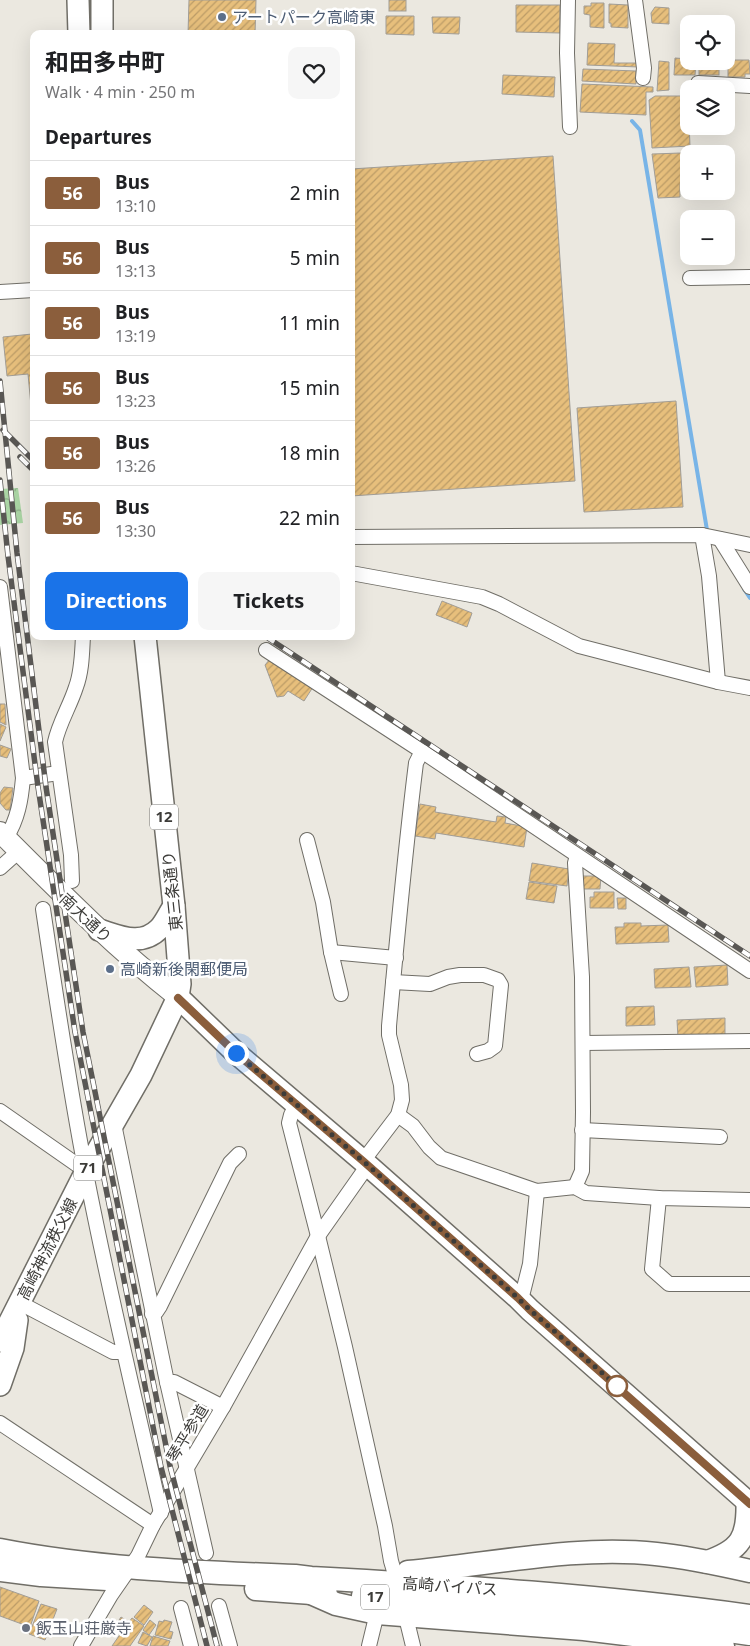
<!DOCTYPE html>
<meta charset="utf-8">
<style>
:root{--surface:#fff;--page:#f6f6f6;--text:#202124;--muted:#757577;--line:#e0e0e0;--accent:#1a73e8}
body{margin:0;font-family:"Noto Sans","Noto Sans JP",sans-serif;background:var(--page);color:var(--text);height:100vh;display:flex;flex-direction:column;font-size:19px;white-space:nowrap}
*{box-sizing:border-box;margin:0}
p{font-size:16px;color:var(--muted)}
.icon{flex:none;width:28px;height:28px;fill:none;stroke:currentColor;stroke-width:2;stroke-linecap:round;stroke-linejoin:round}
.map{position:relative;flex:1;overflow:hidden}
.side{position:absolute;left:30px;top:30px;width:325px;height:610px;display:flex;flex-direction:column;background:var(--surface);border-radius:10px;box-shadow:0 5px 20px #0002}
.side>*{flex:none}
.badge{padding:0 10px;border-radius:4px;font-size:18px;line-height:32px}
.fabs{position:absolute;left:680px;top:15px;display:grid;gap:10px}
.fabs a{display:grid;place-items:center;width:55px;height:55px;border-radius:10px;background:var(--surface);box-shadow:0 5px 20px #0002;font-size:25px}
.you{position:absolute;width:25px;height:25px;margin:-12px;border:4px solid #fff;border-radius:50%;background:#1a73e8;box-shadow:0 0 0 8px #1a73e833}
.map>.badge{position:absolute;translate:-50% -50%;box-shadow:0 0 0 2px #fff}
h2{padding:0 15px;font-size:19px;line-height:45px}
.round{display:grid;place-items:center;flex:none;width:52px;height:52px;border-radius:10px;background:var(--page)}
.headline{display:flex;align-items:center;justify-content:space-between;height:85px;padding:0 15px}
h1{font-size:24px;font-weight:700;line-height:38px}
.action{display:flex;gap:10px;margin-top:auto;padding:10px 15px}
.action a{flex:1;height:58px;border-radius:10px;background:var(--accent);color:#fff;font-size:20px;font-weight:700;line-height:58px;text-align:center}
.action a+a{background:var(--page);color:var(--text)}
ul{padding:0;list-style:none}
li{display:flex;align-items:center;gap:15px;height:65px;padding:0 15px;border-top:1px solid var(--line)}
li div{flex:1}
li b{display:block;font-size:19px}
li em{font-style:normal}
li .badge{min-width:55px;font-weight:700;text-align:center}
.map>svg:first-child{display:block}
.forest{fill:url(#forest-crowns)}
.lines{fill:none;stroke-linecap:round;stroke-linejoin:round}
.stream{stroke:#78b4e7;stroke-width:4}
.building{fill:url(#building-hatch);stroke:#a19d96}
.minor-casing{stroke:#706e67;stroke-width:16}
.secondary-casing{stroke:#706e67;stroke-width:22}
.primary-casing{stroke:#706e67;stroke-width:24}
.trunk-casing{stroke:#706e67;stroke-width:25}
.minor{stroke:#fff;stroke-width:14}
.secondary{stroke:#fff;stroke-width:20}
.primary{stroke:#fff;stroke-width:21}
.trunk{stroke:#fff;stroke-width:22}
.rail-casing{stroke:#595754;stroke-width:5.5}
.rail{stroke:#fff;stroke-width:4;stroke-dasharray:11;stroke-linecap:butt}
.line-casing{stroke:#fff;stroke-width:11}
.line{stroke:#8b5e3c;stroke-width:8}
.walk{stroke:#3d3c39;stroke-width:5;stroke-dasharray:0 9}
.service-dot{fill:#5c6f8a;stroke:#fff;stroke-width:2}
.stop-dot{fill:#fff;stroke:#8b5e3c;stroke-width:2.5}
.worship-dot{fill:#6b7280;stroke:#fff;stroke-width:2}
.labels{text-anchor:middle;stroke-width:5;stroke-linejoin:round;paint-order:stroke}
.shield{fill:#fff;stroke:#777674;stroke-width:1}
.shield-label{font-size:15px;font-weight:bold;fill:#3d3c39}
.service-label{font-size:16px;fill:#4e5e75;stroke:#fff;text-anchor:start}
.street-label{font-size:16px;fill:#3d3c39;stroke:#fff}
.worship-label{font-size:16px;fill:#5b616d;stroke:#fff;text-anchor:start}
</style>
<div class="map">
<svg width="750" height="1646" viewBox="0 0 750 1646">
<defs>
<pattern id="forest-crowns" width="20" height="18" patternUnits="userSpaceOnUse" patternTransform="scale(1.25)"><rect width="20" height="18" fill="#aad5a4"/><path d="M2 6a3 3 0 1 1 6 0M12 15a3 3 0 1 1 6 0" fill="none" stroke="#8cae87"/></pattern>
<pattern id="building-hatch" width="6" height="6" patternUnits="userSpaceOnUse" patternTransform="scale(1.25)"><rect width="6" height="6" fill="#e7bf7c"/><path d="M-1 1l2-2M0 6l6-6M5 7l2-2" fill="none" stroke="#bc9c67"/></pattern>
</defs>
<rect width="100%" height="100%" fill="#ebe8e0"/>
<path class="forest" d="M18,488L23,523L0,525V489Z"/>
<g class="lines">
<g class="stream">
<path d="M632,121L640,130L707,530L709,533"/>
<path d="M744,589L750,598"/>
</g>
</g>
<g class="building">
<path d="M189,0H256L255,34H188Z"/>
<rect x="389" y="0" width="17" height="11"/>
<path d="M591,3H604V28L590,27V15L584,14V6H591Z"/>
<path d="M609,4L628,5V28L611,27V23H609Z"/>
<path d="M516,5H560V33L516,32Z"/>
<path d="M655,7L669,8V24L652,23L651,13Z"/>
<path d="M386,16H414V35L386,34Z"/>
<path d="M432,17H460L459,34L433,33Z"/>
<path d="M588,43L615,44L614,63H639V67L587,65Z"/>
<path d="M675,58L689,59V61H696L695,75H674Z"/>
<path d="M728,60H749L750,74H745V77H728Z"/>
<path d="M659,61L669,62V90L657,91Z"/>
<rect x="699" y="61" width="20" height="14"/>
<path d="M583,69L636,71V84L582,81Z"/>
<path d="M503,75L555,77L554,97L502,94Z"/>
<path d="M582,84L653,87V92H646V115L580,112Z"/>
<path d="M655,96H688L690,146L652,148L649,100Z"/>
<path d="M710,152L711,154H689V184H680V197L658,198L652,154Z"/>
<path d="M553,156L575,481L351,496V169Z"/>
<path d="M32,334H34V406H31L28,374L7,376L3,337Z"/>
<path d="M676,401L683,507L584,512L577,408Z"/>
<path d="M442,601L472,613L467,627L436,615Z"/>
<path d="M270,659L313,687L304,701L288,691L284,696L277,697L265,665Z"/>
<path d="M0,704H5L6,725L0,722Z"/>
<path d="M0,724L6,727L0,741Z"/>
<path d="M0,745L11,749L7,758L0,756Z"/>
<path d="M4,787L13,788L10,810H6L0,803V793Z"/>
<path d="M420,804L436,807L435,812L496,822L497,816L506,817L505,823L527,827L524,847L436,833L435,839L415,836Z"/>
<path d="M532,863L569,869L567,886L529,881Z"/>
<path d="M580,876H601L600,889H580Z"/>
<path d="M529,882L557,886L554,903L526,899Z"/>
<path d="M594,892H614V908H590V897H594Z"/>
<path d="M617,898H626V909H618Z"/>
<path d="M624,923H641V926L668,925L669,942L616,944L615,927H624Z"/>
<path d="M727,965L728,985L696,987L694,967Z"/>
<path d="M689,967L691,987L655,988L654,969Z"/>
<path d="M654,1006L655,1025L626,1026V1007Z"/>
<path d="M725,1018V1036L678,1038L677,1020Z"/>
<path d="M0,1587L39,1601L30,1627L0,1616Z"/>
<path d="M41,1604L57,1609L45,1640L29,1634Z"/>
<path d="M144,1605L153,1612L144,1625L134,1617Z"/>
<path d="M121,1617L129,1622L132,1618L144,1626L130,1646H112L121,1633L114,1628Z"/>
<path d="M150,1620L156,1625L149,1635L143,1630Z"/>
<path d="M164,1620L172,1622L169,1631L173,1632L171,1639L155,1635L159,1621L163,1622Z"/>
<path d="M143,1632L152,1637L147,1646L138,1643Z"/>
<path d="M153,1636L170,1641L168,1646H150Z"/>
</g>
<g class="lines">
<g class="minor-casing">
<g id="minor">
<path d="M568,0L567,53L570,127"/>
<path d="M635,0L644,68L643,78"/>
<path d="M698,83L750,86"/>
<path d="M690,278L750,277"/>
<path d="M0,292L34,290"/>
<path d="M702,535L709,576L718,682"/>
<path d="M351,537L702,535L750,545"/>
<path d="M720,539L750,587"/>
<path d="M351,573L482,597L499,604L579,646L718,682L750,688"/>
<path d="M0,587L23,778C21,800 18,819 6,838"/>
<path d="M266,650L423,752L750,971"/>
<path d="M23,778L59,773"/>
<path d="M307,840L323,902L331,952L341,994"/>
<path d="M0,868L19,851"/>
<path d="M72,881L71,855L55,742C59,723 70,706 76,687C82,671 82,653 83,636"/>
<path d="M43,909C56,997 69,1086 86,1173C108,1287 135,1400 161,1513"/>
<path d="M331,952L396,958"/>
<path d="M393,982L430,984L448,977L460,975H484L498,980L501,985L495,1046L488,1051L477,1054"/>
<path d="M583,1043L750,1041"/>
<path d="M296,1105L291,1115L289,1123L318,1236L345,1347L385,1526L391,1561L399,1588"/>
<path d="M0,1111L86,1171"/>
<path d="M398,1115L413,1126L429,1147L441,1158L537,1191L575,1187L586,1193L659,1198L750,1200"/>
<path d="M114,1124L167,1382L206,1553"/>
<path d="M582,1130L720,1137"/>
<path d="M363,1161L398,1115L402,1100L401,1085L389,1035V1026C397,938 405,851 416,763L419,757L423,752"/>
<path d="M575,1187L582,1171L583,1112L582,977L575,863L577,856"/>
<path d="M659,1198L652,1269L669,1284H750"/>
<path d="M518,1298L523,1292L530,1264L537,1191"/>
<path d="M20,1303L113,1352H123"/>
<path d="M152,1314L156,1312L160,1306L230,1163L239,1154"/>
<path d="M167,1382H174L223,1407"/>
<path d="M0,1423L153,1525"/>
<path d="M219,1606L230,1646"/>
<path d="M181,1608L191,1646"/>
<path d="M404,1609L413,1646"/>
<path d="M81,1646L111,1595L138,1556L153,1525L223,1407L318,1236L368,1165"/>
<path d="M369,1646L377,1613"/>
</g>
</g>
<g class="secondary-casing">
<path id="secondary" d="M0,832C58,890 114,947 178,997"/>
</g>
<g class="primary-casing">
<g id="primary">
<path d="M78,0L79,34"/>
<path d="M102,0V34"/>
<path d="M99,930C119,936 141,947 159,929C165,923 169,913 174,906"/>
<path d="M178,997L236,1053L363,1161L518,1298L530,1310L750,1504"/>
<path d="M0,1341L86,1171L141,1075L178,997L180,984L174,906L145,636"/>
<path d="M0,1385L13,1348L17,1320"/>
<path d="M706,1562C741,1550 748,1538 747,1501"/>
</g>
</g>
<g class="trunk-casing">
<g id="trunk">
<path d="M0,1550C97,1569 197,1572 295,1576L311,1578C458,1586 604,1596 750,1616"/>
<path d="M0,1570L41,1575L107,1579"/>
<path d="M408,1572C489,1565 575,1545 656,1554C687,1557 719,1564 750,1571"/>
<path d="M256,1589L326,1594"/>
<path d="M311,1593L336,1604L377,1613L584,1629L723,1646"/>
<path d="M363,1596L549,1609L659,1621L750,1634"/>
</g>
</g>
<use href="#minor" class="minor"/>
<use href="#secondary" class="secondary"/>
<use href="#primary" class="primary"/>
<use href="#trunk" class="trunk"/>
<g class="rail-casing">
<g id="rail">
<path d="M0,381L17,553L46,787L83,1032L170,1466L217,1646"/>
<path d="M3,430L34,461"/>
<path d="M20,457L34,471"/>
<path d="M0,480L8,556L38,787L75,1032L161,1467L207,1646"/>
<path d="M265,636L750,956"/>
</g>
</g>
<use href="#rail" class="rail"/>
</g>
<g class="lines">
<g class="line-casing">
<path id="line" d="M178,998L236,1053L363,1161L518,1298L530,1310L750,1504"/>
</g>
<use href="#line" class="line"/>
<path class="walk" d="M236,1053L363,1161L518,1298L530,1310L617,1386"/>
</g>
<g class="service-dot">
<circle cx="222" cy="17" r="5"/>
<circle cx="110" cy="969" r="5"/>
</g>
<circle class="stop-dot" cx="617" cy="1386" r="10"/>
<circle class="worship-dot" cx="26" cy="1628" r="5"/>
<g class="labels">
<g class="shield">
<rect x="150" y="804.5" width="28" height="25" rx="4"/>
<rect x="74" y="1155.5" width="28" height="25" rx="4"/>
<rect x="361" y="1584.5" width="28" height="25" rx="4"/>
</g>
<g class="shield-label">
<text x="164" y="822">12</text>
<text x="88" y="1173">71</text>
<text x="375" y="1602">17</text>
</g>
<g class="service-label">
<text x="232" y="23">アートパーク高崎東</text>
<text x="120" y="975">高崎新後閑郵便局</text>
</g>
<g class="street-label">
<text transform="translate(172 891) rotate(-96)" y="6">東三条通り</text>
<text transform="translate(86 918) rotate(43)" y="6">南大通り</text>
<text transform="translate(47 1249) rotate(-63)" y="6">高崎神流秩父線</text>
<text transform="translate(187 1433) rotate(-59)" y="6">琴平参道</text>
<text transform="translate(450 1586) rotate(4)" y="6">高崎バイパス</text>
</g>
<g class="worship-label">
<text x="36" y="1634">飯玉山荘厳寺</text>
</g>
</g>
</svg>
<div class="fabs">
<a><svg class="icon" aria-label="locate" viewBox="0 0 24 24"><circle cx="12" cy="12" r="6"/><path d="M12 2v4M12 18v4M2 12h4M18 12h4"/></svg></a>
<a><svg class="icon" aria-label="layers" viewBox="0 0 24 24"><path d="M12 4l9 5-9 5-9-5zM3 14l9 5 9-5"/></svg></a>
<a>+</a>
<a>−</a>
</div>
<div class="you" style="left:236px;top:1053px"></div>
<section class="side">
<div class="headline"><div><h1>和田多中町</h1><p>Walk · 4 min · 250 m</p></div><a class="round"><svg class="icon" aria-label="heart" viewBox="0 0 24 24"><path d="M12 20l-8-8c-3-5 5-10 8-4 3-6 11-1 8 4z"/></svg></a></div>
<h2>Departures</h2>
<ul>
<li><span class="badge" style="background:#8b5e3c;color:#fff">56</span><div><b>Bus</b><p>13:10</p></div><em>2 min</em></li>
<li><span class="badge" style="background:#8b5e3c;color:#fff">56</span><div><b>Bus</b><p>13:13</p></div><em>5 min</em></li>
<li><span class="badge" style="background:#8b5e3c;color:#fff">56</span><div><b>Bus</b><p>13:19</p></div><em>11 min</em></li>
<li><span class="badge" style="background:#8b5e3c;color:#fff">56</span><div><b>Bus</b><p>13:23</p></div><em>15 min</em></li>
<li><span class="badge" style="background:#8b5e3c;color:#fff">56</span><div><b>Bus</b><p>13:26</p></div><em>18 min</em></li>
<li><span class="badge" style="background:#8b5e3c;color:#fff">56</span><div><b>Bus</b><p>13:30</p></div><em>22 min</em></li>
</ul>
<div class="action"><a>Directions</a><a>Tickets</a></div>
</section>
</div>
